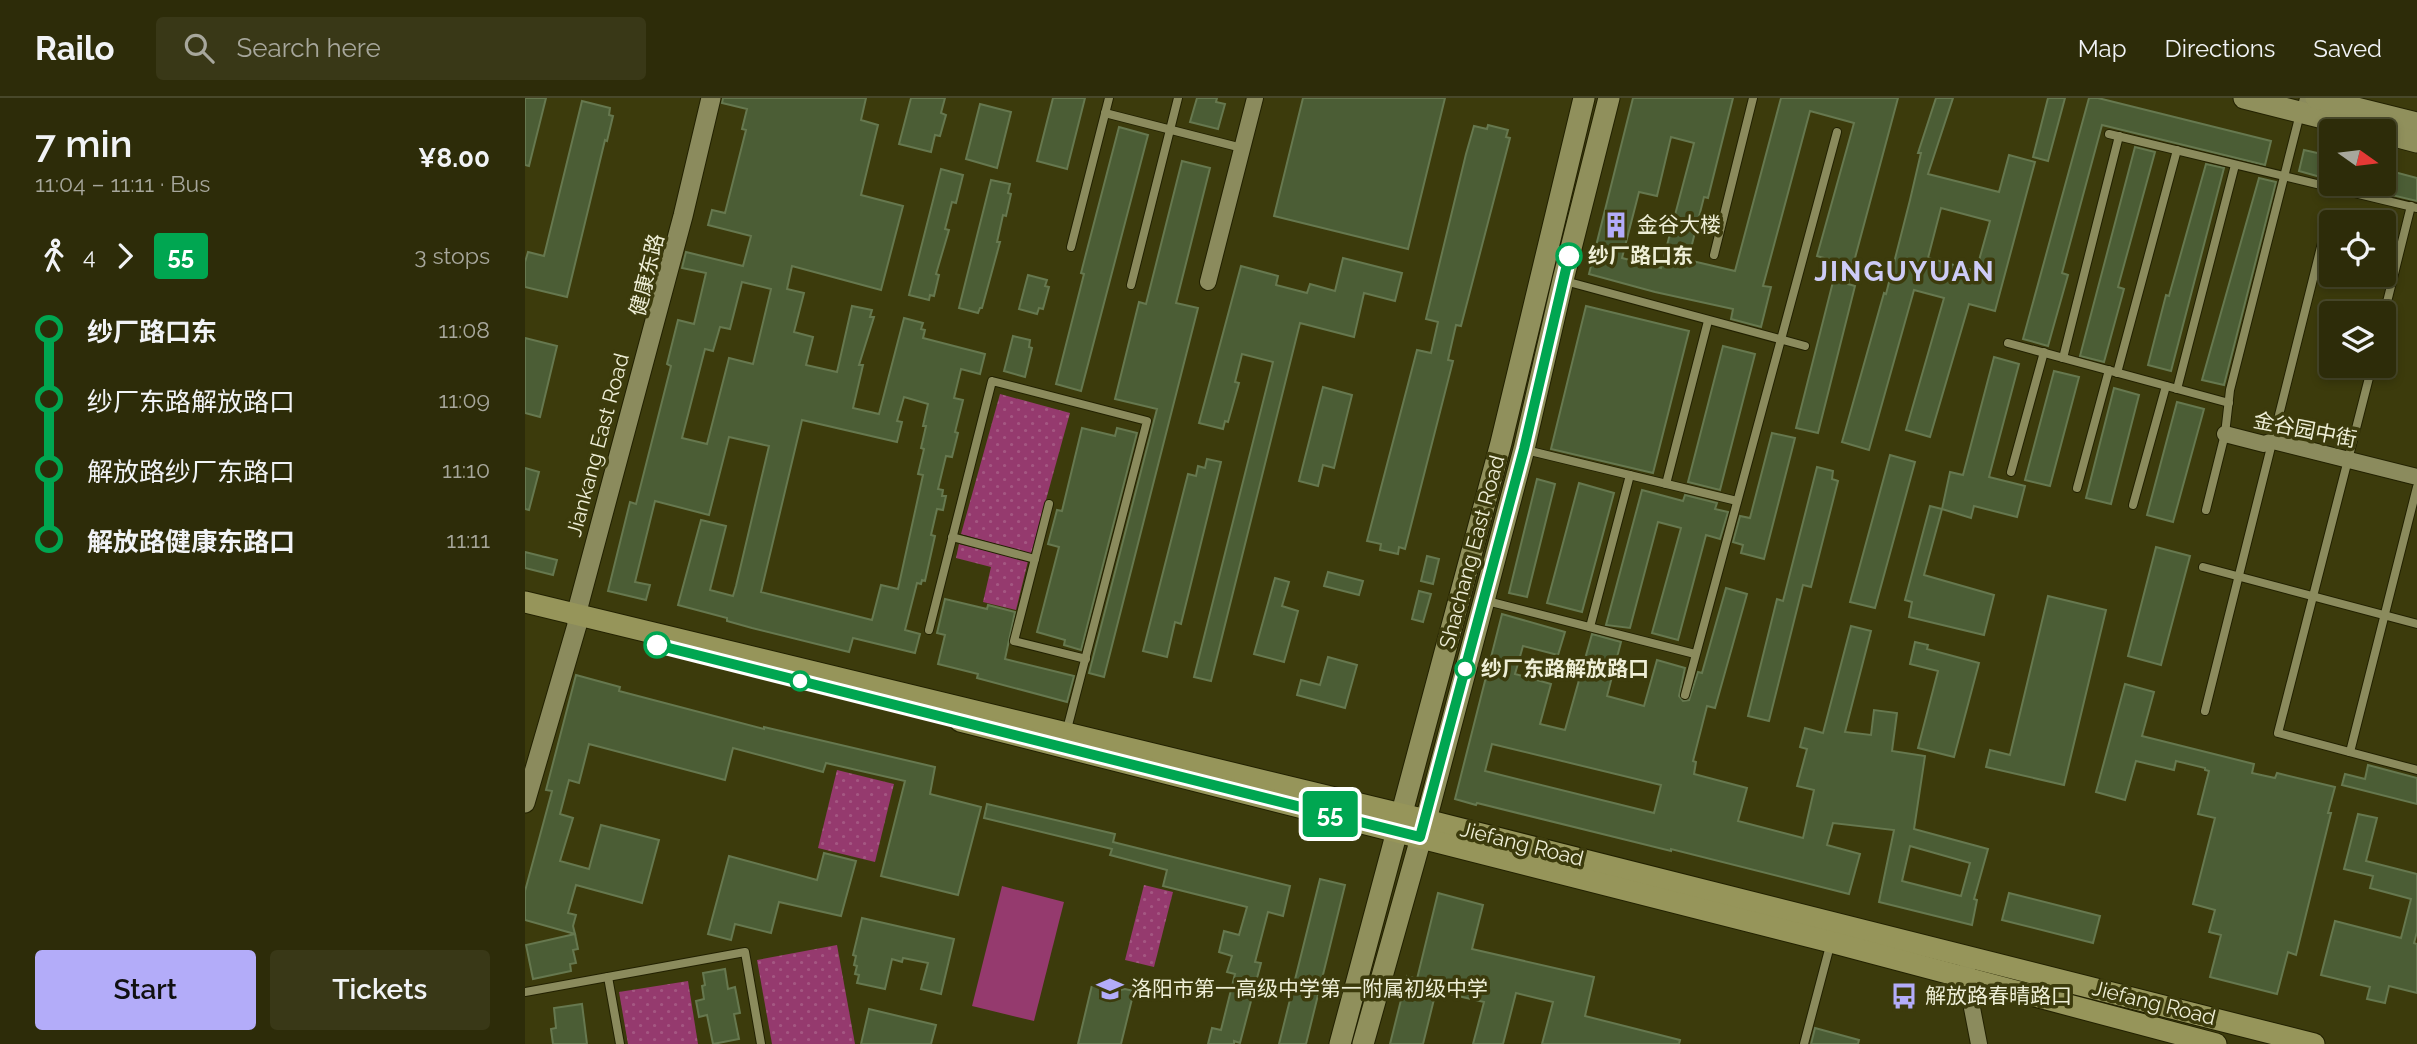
<!DOCTYPE html>
<meta charset="utf-8">
<style>
:root{--surface:#2d2c09;--page:#393817;--text:#f1f3f6;--muted:#a7a79c;--line:#48482a;--accent:#b3acf9}
body{margin:0;font-family:Raleway,"Noto Sans SC",sans-serif;background:var(--page);color:var(--text);height:100vh;display:flex;flex-direction:column;font-size:26px;white-space:nowrap}
*{box-sizing:border-box;margin:0}
p{font-size:23px;color:var(--muted)}
.icon{flex:none;width:38px;height:38px;fill:none;stroke:currentColor;stroke-width:2;stroke-linecap:round;stroke-linejoin:round}
.map{position:relative;flex:1;overflow:hidden}
.side{display:flex;flex-direction:column;background:var(--surface);width:525px}
.side>*{flex:none}
.badge{padding:0 14px;border-radius:5px;font-size:24px;line-height:46px}
.needle{width:46px;rotate:104deg}
.controls{position:absolute;left:1794px;top:21px;display:grid;gap:14px}
.controls a{display:grid;place-items:center;width:77px;height:77px;border-radius:7px;background:var(--surface);box-shadow:0 4px 10px #0003,0 0 0 2px var(--line);font-size:35px}
.map>.badge{position:absolute;translate:-50% -50%;box-shadow:0 0 0 4px #fff}
.legs{display:flex;align-items:center;gap:10px;height:77px;padding:0 35px;font-size:23px}
.legs p{margin-inline-start:auto}
.head{display:flex;align-items:center;justify-content:space-between;height:119px;padding:0 35px}
h1{font-size:38px;font-weight:600;line-height:52px}
.button{display:flex;gap:14px;margin-top:auto;padding:14px 35px}
.button a{flex:1;height:80px;border-radius:7px;background:var(--accent);color:#111;font-size:28px;font-weight:600;line-height:80px;text-align:center}
.button a+a{background:var(--page);color:var(--text)}
ul{padding:0 35px;list-style:none}
li{display:flex;align-items:center;gap:24px;height:70px;font-size:26px}
li i{display:grid;place-items:center;width:10px;height:100%;margin:0 9px;background:currentColor}
li i::after{content:'';width:18px;height:18px;margin:-9px;border:5px solid;border-radius:50%;background:var(--surface)}
li p{margin-inline-start:auto}
li:first-child i{background:linear-gradient(#0000 50%,currentColor 0)}
li:last-child i{background:linear-gradient(currentColor 50%,#0000 0)}
header{display:flex;align-items:center;gap:42px;box-sizing:border-box;height:98px;padding:0 35px;background:var(--surface);border-bottom:2px solid var(--line)}
header strong{font-size:33px}
nav{display:flex;gap:38px;margin-inline-start:auto;font-size:24px}
.search{width:490px;height:63px;background:var(--page);display:flex;align-items:center;gap:18px;box-sizing:border-box;padding:0 24px;border-radius:7px;color:var(--muted);font-size:26px}
main{display:flex;flex:1;min-height:0}
.map>svg:first-child{display:block}
.grass{fill:url(#grass-dots)}
.park{fill:#953a6e}
.building{fill:#4b5d35;stroke:#66784f;stroke-width:2;fill-rule:evenodd}
.lines{fill:none;stroke-linecap:round;stroke-linejoin:round}
.service-casing{stroke:#222100;stroke-width:10}
.minor-casing{stroke:#222100;stroke-width:18}
.tertiary-casing{stroke:#222100;stroke-width:21}
.secondary-casing{stroke:#222100;stroke-width:23}
.primary-casing{stroke:#222100;stroke-width:23}
.service{stroke:#8b8b5d;stroke-width:8}
.minor{stroke:#8b8b5d;stroke-width:16}
.tertiary{stroke:#8b8b5d;stroke-width:19}
.secondary{stroke:#90905c;stroke-width:21}
.primary{stroke:#96955a;stroke-width:21}
.line-1-casing{stroke:#fff;stroke-width:16}
.line-1{stroke:#00a651;stroke-width:10}
.stop-1-dot{fill:#fff;stroke:#00a651;stroke-width:3.5}
.labels{text-anchor:middle;stroke-width:7;stroke-linejoin:round;paint-order:stroke}
.poi-label{font-size:21px;fill:#eeeed6;stroke:#3c3b0c;text-anchor:start}
.stop-label{font-size:21px;font-weight:bold;fill:#eeeed6;stroke:#3c3b0c;text-anchor:start}
.street-label{font-size:21px;fill:#eeeed6;stroke:#3c3b0c}
.district-label{font-size:28px;font-weight:bold;letter-spacing:2px;fill:#cdcbf6;stroke:#3c3b0c}
</style>
<header>
<strong>Railo</strong>
<div class="search"><svg class="icon" aria-label="search" viewBox="0 0 24 24"><circle cx="10" cy="10" r="6"/><path d="M15 15l6 6"/></svg>Search here</div>
<nav><a>Map</a><a>Directions</a><a>Saved</a></nav>
</header>
<main>
<section class="side">
<div class="head"><div><h1>7 min</h1><p>11:04 – 11:11 · Bus</p></div><b>¥8.00</b></div>
<div class="legs"><svg class="icon" aria-label="walk" viewBox="0 0 24 24"><circle cx="13" cy="4" r="2"/><path d="M13 8l-2 6 4 7M11 14l-3 7M7 12l3-4h3l4 4"/></svg>4<svg class="icon" aria-label="forward" viewBox="0 0 24 24"><path d="M9 5l7 7-7 7"/></svg><b class="badge" style="background:#00a651;color:#fff">55</b><p>3 stops</p></div>
<ul>
<li><i style="color:#00a651"></i><b>纱厂路口东</b><p>11:08</p></li>
<li><i style="color:#00a651"></i><span>纱厂东路解放路口</span><p>11:09</p></li>
<li><i style="color:#00a651"></i><span>解放路纱厂东路口</span><p>11:10</p></li>
<li><i style="color:#00a651"></i><b>解放路健康东路口</b><p>11:11</p></li>
</ul>
<div class="button"><a>Start</a><a>Tickets</a></div>
</section>
<div class="map">
<svg width="1892" height="946" viewBox="0 0 1892 946">
<defs>
<pattern id="grass-dots" width="8" height="8" patternUnits="userSpaceOnUse" patternTransform="scale(1.75)"><rect width="8" height="8" fill="#953a6e"/><path d="M2 2h.1M6 6h.1" fill="none" stroke="#a45782" stroke-width="1.8" stroke-linecap="round"/></pattern>
</defs>
<rect width="100%" height="100%" fill="#3c3b0c"/>
<g class="grass">
<path d="M475,296L545,315L506,456L436,436Z"/>
<path d="M434,446L503,463L491,512L458,504L466,469L431,460Z"/>
<path d="M312,672L369,686L350,764L293,750Z"/>
<path d="M619,787L648,794L629,869L600,862Z"/>
<path d="M312,847L330,946H247L232,862Z"/>
<path d="M163,883L173,946H103L94,894Z"/>
</g>
<path class="park" d="M477,788L539,804L509,923L447,908Z"/>
<g class="building">
<path d="M0,0H21L4,68L0,67Z"/>
<path d="M198,0H341L336,22L353,27L336,97L378,108L356,192L267,168L262,191L279,195L269,234L288,239L281,267L312,274L327,208L347,212L345,219H349L334,267H338L328,310L354,316L379,220L398,225L396,231L400,232L398,240L460,256L455,276L436,271L429,300L438,302L430,334L433,335L427,359L421,358L413,391L418,392L417,398H421L418,412L412,411L406,437L410,438L400,483L397,482L396,486L392,485L380,532L395,536L390,555L328,540L324,554L227,530L202,523V520L153,507L176,422L201,428L185,492L208,498L211,488L244,348L204,339L184,417L130,403L110,484L125,487L121,502L83,493L105,404L111,406L146,268L142,266L153,222L169,226L181,175L157,170L161,154L218,168L226,138L183,127L187,112L200,115L221,32L217,31L222,11L197,5ZM217,184L246,191L228,266L204,260L182,346L157,340L180,251L188,253L195,229L205,231ZM379,299L403,306L398,328H401L396,350L399,351L393,376L398,377L373,491L356,487L347,522L236,494L277,322L372,344L377,324L372,323Z"/>
<path d="M386,0H420L416,15L421,17L415,38L410,37L406,54L374,46Z"/>
<path d="M528,0H560L542,71L512,63Z"/>
<path d="M672,0H692L691,4L700,6L693,31L665,24Z"/>
<path d="M778,0H920L883,151L749,118Z"/>
<path d="M1108,0H1208L1183,100L1179,99L1163,162L1210,173L1256,0H1373L1323,186L1330,188L1293,335L1271,330L1313,164L1292,158L1329,25L1285,13L1238,188L1246,189L1236,229L1206,221L1208,211L1130,194L1064,176ZM1146,39L1169,45L1136,170L1097,160L1114,94L1132,98Z"/>
<path d="M1411,0H1428L1403,76L1474,94L1484,57L1510,64L1470,213L1444,206L1405,339L1381,332L1419,200L1389,192L1344,352L1317,344L1359,195L1361,196L1385,102L1396,55H1393ZM1416,110L1465,123L1451,173L1403,160Z"/>
<path d="M1523,0H1540L1523,63L1508,59Z"/>
<path d="M1564,0H1573L1746,43L1740,67L1577,27L1537,175L1543,177L1523,248L1498,241Z"/>
<path d="M57,3L85,10L84,17L88,18L82,43L80,42L42,199L0,189V164L3,154L19,158Z"/>
<path d="M455,6L486,14L472,70L441,61Z"/>
<path d="M963,27L983,32L981,39L985,40L936,228L931,227L923,262L928,263L880,451L874,449L873,456L855,452L856,446L842,443L892,252L906,255L913,224L901,221L941,56L949,28L962,31Z"/>
<path d="M594,29L623,37L556,293L531,286L559,176L556,175Z"/>
<path d="M1610,49L1630,54L1593,189L1599,191L1579,264L1555,258Z"/>
<path d="M1779,52L1806,58V82L1774,73Z"/>
<path d="M657,63L685,70L651,205L673,210L579,579L564,575L632,311L590,301L614,204L621,206Z"/>
<path d="M1681,66L1699,70L1646,273L1623,267L1641,197L1644,198Z"/>
<path d="M416,71L438,77L431,105L427,104L420,131L424,132L411,176L414,177L409,198L405,197L404,202L384,197Z"/>
<path d="M1858,71L1892,80V103L1858,95Z"/>
<path d="M1734,80L1751,84L1699,287L1677,282Z"/>
<path d="M466,82L485,86L483,95L486,96L481,118L478,117L472,144H475L457,210H455L453,215L434,210Z"/>
<path d="M818,160L877,175L870,203L839,195L829,239L775,225L686,583L669,579L748,264L717,256L710,284L714,285L703,324L700,323L698,331L674,325L716,168L753,178L751,187L782,195L785,186L810,193Z"/>
<path d="M503,177L522,182L520,188L524,189L518,211L514,210L512,216L494,211Z"/>
<path d="M1061,208L1164,233L1128,375L1026,351Z"/>
<path d="M488,238L505,242L504,249L507,250L500,279L479,273Z"/>
<path d="M0,240L32,248L15,319L0,315Z"/>
<path d="M1198,248L1230,256L1195,392L1163,384Z"/>
<path d="M1469,259L1494,266L1464,379L1500,388L1492,419L1449,408L1446,420L1417,411L1425,374L1438,377Z"/>
<path d="M1529,273L1554,279L1525,388L1500,382Z"/>
<path d="M798,289L827,297L809,370L798,367L793,388L774,383Z"/>
<path d="M1589,290L1614,297L1586,406L1561,400Z"/>
<path d="M1652,304L1679,311L1648,424L1622,417Z"/>
<path d="M557,330L590,338L592,330L612,335L556,552L539,547L540,542L512,534L534,449L523,446L532,412L537,413Z"/>
<path d="M1247,335L1270,340L1239,461L1216,455L1218,447L1208,444L1215,418L1225,420Z"/>
<path d="M1365,357L1390,364L1350,510L1325,504Z"/>
<path d="M682,361L696,364L656,526L650,524L642,559L618,553L663,376L671,378L673,368L680,370Z"/>
<path d="M1292,369L1308,373L1307,381L1313,383L1286,489L1278,487L1244,623L1223,618L1252,501L1258,503Z"/>
<path d="M0,370L14,374L4,412L0,411Z"/>
<path d="M1012,381L1030,386L1002,499L984,495Z"/>
<path d="M1054,385L1089,395L1057,514L1022,505Z"/>
<path d="M1117,392L1158,403L1160,397L1192,405L1190,411L1203,414L1195,441L1181,437L1153,542L1127,535L1156,430L1133,424L1105,530L1081,527Z"/>
<path d="M1405,408L1417,411L1399,477L1469,497L1459,537L1384,519L1387,504L1380,502Z"/>
<path d="M1631,449L1665,458L1636,567L1603,558Z"/>
<path d="M0,454L32,462L28,477L0,470Z"/>
<path d="M902,458L914,461L908,486L896,483Z"/>
<path d="M803,474L838,483L834,497L799,488Z"/>
<path d="M750,480L764,484L757,508L773,513L759,564L729,556Z"/>
<path d="M1201,490L1222,496L1190,610L1182,608L1168,663L1171,664L1169,676L1222,690L1213,723L1278,740L1289,692L1272,688L1282,651L1275,649L1280,630L1298,635L1326,528L1346,533L1320,634L1346,637L1349,612L1372,615L1367,653L1400,658L1389,731L1463,751L1449,801L1452,802L1447,827L1354,804L1369,732L1308,725L1302,747L1335,756L1324,796L1146,751V753L952,705L951,707L930,701L977,516L1040,534L1033,557L998,548L990,576L1026,586L1015,626L1040,632L1067,536L1096,544L1082,598L1119,608L1132,562L1160,570L1154,598L1158,603L1164,602L1173,574L1177,575ZM967,646L1136,687L1129,715L960,673ZM1385,748L1445,765L1436,798L1377,783Z"/>
<path d="M894,493L906,496L898,524L887,521Z"/>
<path d="M1523,498L1581,512L1539,687L1461,669L1465,652L1485,657Z"/>
<path d="M420,501L462,511L463,507L490,514L480,561L549,578L542,604L452,580L453,576L413,566L420,537L412,535Z"/>
<path d="M1390,544L1403,547L1402,551L1454,565L1429,659L1393,650L1413,573L1385,566Z"/>
<path d="M803,559L832,567L820,610L772,597L776,582L795,587Z"/>
<path d="M51,577L95,589L94,593L239,631V629L410,669L405,696L456,709L433,797L356,778L380,683L301,665L298,674L208,650L200,682L64,646L54,685L44,682L35,716L48,720L35,763L64,771L76,727L134,742L117,805L51,787L43,815L51,817L48,828L50,836L0,822V793L27,693L21,692Z"/>
<path d="M1600,586L1629,594L1617,638L1729,666L1727,675L1750,680L1752,675L1810,689L1803,715H1806L1771,857L1763,854L1752,896L1685,879L1696,837L1684,834L1690,812L1668,806L1690,720L1673,716L1684,673L1680,672V670L1651,663L1649,672L1611,663L1600,702L1571,694Z"/>
<path d="M1843,667L1892,680V706L1817,687L1820,676L1840,681Z"/>
<path d="M462,706L590,736L588,744L765,788L758,818L743,814L730,864L736,865L715,945L709,943V946H683L687,930L696,932L710,876L702,874L707,858L694,854L699,833L714,837L722,809L638,788L642,772L585,757L587,751L459,720Z"/>
<path d="M1833,716L1852,720L1841,763L1892,776V834L1889,845L1892,846V895L1864,888L1860,905L1842,901L1845,889L1796,877L1810,823L1876,840L1886,801L1845,790L1848,778L1819,771Z"/>
<path d="M299,755L331,763L316,818L254,804L246,835L210,826L206,842L183,836L204,758L292,782Z"/>
<path d="M795,781L820,787L781,946H754Z"/>
<path d="M913,795L958,807L947,851L1069,879L1060,918L1155,942L1154,946H1017L1028,904L991,895L978,946H948L959,904L911,893L898,946H865L882,878L892,881Z"/>
<path d="M1484,795L1575,818L1568,845L1477,822Z"/>
<path d="M337,820L429,841L416,896L396,891L403,865L378,860L377,864L367,861L360,891L332,885L334,877L330,876L332,868L329,867L331,858L328,857Z"/>
<path d="M50,836L53,851L48,852L51,865L45,866L46,873L8,881L1,847Z"/>
<path d="M200,871L203,891L210,889L215,915L209,916L214,941L188,946L182,917L174,919L171,903L179,901L177,888L180,887L178,875Z"/>
<path d="M567,887L591,893L600,891L609,893L596,946H553Z"/>
<path d="M57,906L62,946H28L26,931L31,930L29,910Z"/>
<path d="M344,911L411,927L406,946H336Z"/>
<path d="M1290,930L1334,942L1333,946H1286Z"/>
</g>
<g class="lines">
<g class="service-casing">
<g id="service">
<path d="M580,15L717,50"/>
<path d="M1584,36L1892,110"/>
<path d="M546,149L584,0"/>
<path d="M1189,157L1228,0"/>
<path d="M1040,183L1280,248"/>
<path d="M606,187L653,0"/>
<path d="M1858,220L1886,108"/>
<path d="M1483,245L1704,305"/>
<path d="M1538,260L1594,38"/>
<path d="M1847,268L1753,635L1892,672"/>
<path d="M1592,275L1652,52"/>
<path d="M1652,291L1710,67"/>
<path d="M1001,352L1212,403"/>
<path d="M1486,374L1519,254"/>
<path d="M1141,386L1183,223"/>
<path d="M1552,390L1584,272"/>
<path d="M524,406L489,543L561,561"/>
<path d="M1608,407L1641,288"/>
<path d="M1681,412L1700,336L1705,292L1779,0"/>
<path d="M427,439L510,461"/>
<path d="M1678,469L1892,526"/>
<path d="M962,503L1170,556"/>
<path d="M1065,529L1105,377"/>
<path d="M404,532L467,283L622,323L541,635"/>
<path d="M1160,597L1312,34"/>
<path d="M1680,613L1799,137"/>
<path d="M1825,654L1892,389"/>
<path d="M83,879L95,946"/>
<path d="M0,894L220,854L236,946"/>
<path d="M1279,946L1306,844"/>
</g>
</g>
<g class="minor-casing">
<g id="minor">
<path d="M683,184L730,0"/>
<path d="M1700,336L1739,346L1748,343L1892,379"/>
<path d="M1442,871L1441,879L1454,946"/>
</g>
</g>
<g class="tertiary-casing">
<path id="tertiary" d="M0,705L52,527L51,517L158,118L186,0"/>
</g>
<g class="secondary-casing">
<g id="secondary">
<path d="M1719,0L1850,33"/>
<path d="M1791,0L1892,25"/>
<path d="M1858,35L1892,44"/>
<path d="M815,946L976,345L1059,0"/>
<path d="M838,946L901,722L999,351L1038,182L1084,0"/>
</g>
</g>
<g class="primary-casing">
<g id="primary">
<path d="M0,504L901,722L1789,946"/>
<path d="M435,623L1306,844L1691,946"/>
</g>
</g>
<use href="#service" class="service"/>
<use href="#minor" class="minor"/>
<use href="#tertiary" class="tertiary"/>
<use href="#secondary" class="secondary"/>
<use href="#primary" class="primary"/>
</g>
<g class="lines">
<g class="line-1-casing">
<path id="line-1" d="M132,547L895,739L999,351L1044,158"/>
</g>
<use href="#line-1" class="line-1"/>
</g>
<defs>
<g id="building-bare" transform="scale(2.1)"><path d="M-4-6H4V6H1V3H-1V6H-4ZM-2.5-4.3h1.7v1.8h-1.7ZM.8-4.3h1.7v1.8H.8ZM-2.5-1h1.7V.8h-1.7ZM.8-1h1.7V.8H.8Z" fill="#b3acf9" stroke="#3c3b0c" stroke-width="2.5" paint-order="stroke"/></g>
<g id="school-bare" transform="scale(2.1)"><path d="M0-5L7-2L0 1L-7-2ZM-4 1L0 2.5L4 1V4Q0 6-4 4Z" fill="#b3acf9" stroke="#3c3b0c" stroke-width="2.5" paint-order="stroke"/></g>
<g id="bus-bare" transform="scale(2.1)"><path d="M-5-6H5V4H4V6H2V4H-2V6H-4V4H-5ZM-3.5-4V0h7V-4ZM-3.5 1.2v1.5H-2V1.2ZM2 1.2v1.5H3.5V1.2Z" fill="#b3acf9" stroke="#3c3b0c" stroke-width="2.5" paint-order="stroke"/></g>
</defs>
<g fill-rule="evenodd">
<use href="#building-bare" x="1091" y="127"/>
<use href="#school-bare" x="585" y="891"/>
<use href="#bus-bare" x="1379" y="898"/>
</g>
<g class="stop-1-dot">
<circle cx="1044" cy="158" r="12"/>
<circle cx="132" cy="547" r="12"/>
<circle cx="940" cy="571" r="9"/>
<circle cx="275" cy="583" r="9"/>
</g>
<g class="labels">
<g class="poi-label">
<text x="1112" y="134">金谷大楼</text>
<text x="606" y="898">洛阳市第一高级中学第一附属初级中学</text>
<text x="1400" y="905">解放路春晴路口</text>
</g>
<g class="stop-label">
<text x="1063" y="165">纱厂路口东</text>
<text x="956" y="578">纱厂东路解放路口</text>
</g>
<g class="street-label">
<text transform="translate(122 177) rotate(-76)" y="7">健康东路</text>
<text transform="translate(1780 332) rotate(11)" y="7">金谷园中街</text>
<text transform="translate(73 347) rotate(-75)" y="7">Jiankang East Road</text>
<text transform="translate(947 454) rotate(-75)" y="7">Shachang East Road</text>
<text transform="translate(997 746) rotate(14)" y="7">Jiefang Road</text>
<text transform="translate(1629 905) rotate(14)" y="7">Jiefang Road</text>
</g>
<g class="district-label">
<text x="1380" y="183">JINGUYUAN</text>
</g>
</g>
</svg>
<div class="controls">
<a><svg class="needle" viewBox="-14 -14 28 28"><path d="M0-13l5 13h-10z" fill="#e53935"/><path d="M0 13l5-13h-10z" fill="#a7a79c"/></svg></a>
<a><svg class="icon" aria-label="locate" viewBox="0 0 24 24"><circle cx="12" cy="12" r="6"/><path d="M12 2v4M12 18v4M2 12h4M18 12h4"/></svg></a>
<a><svg class="icon" aria-label="layers" viewBox="0 0 24 24"><path d="M12 4l9 5-9 5-9-5zM3 14l9 5 9-5"/></svg></a>
</div>
<b class="badge" style="left:805px;top:716px;background:#00a651;color:#fff">55</b>
</div>
</main>
